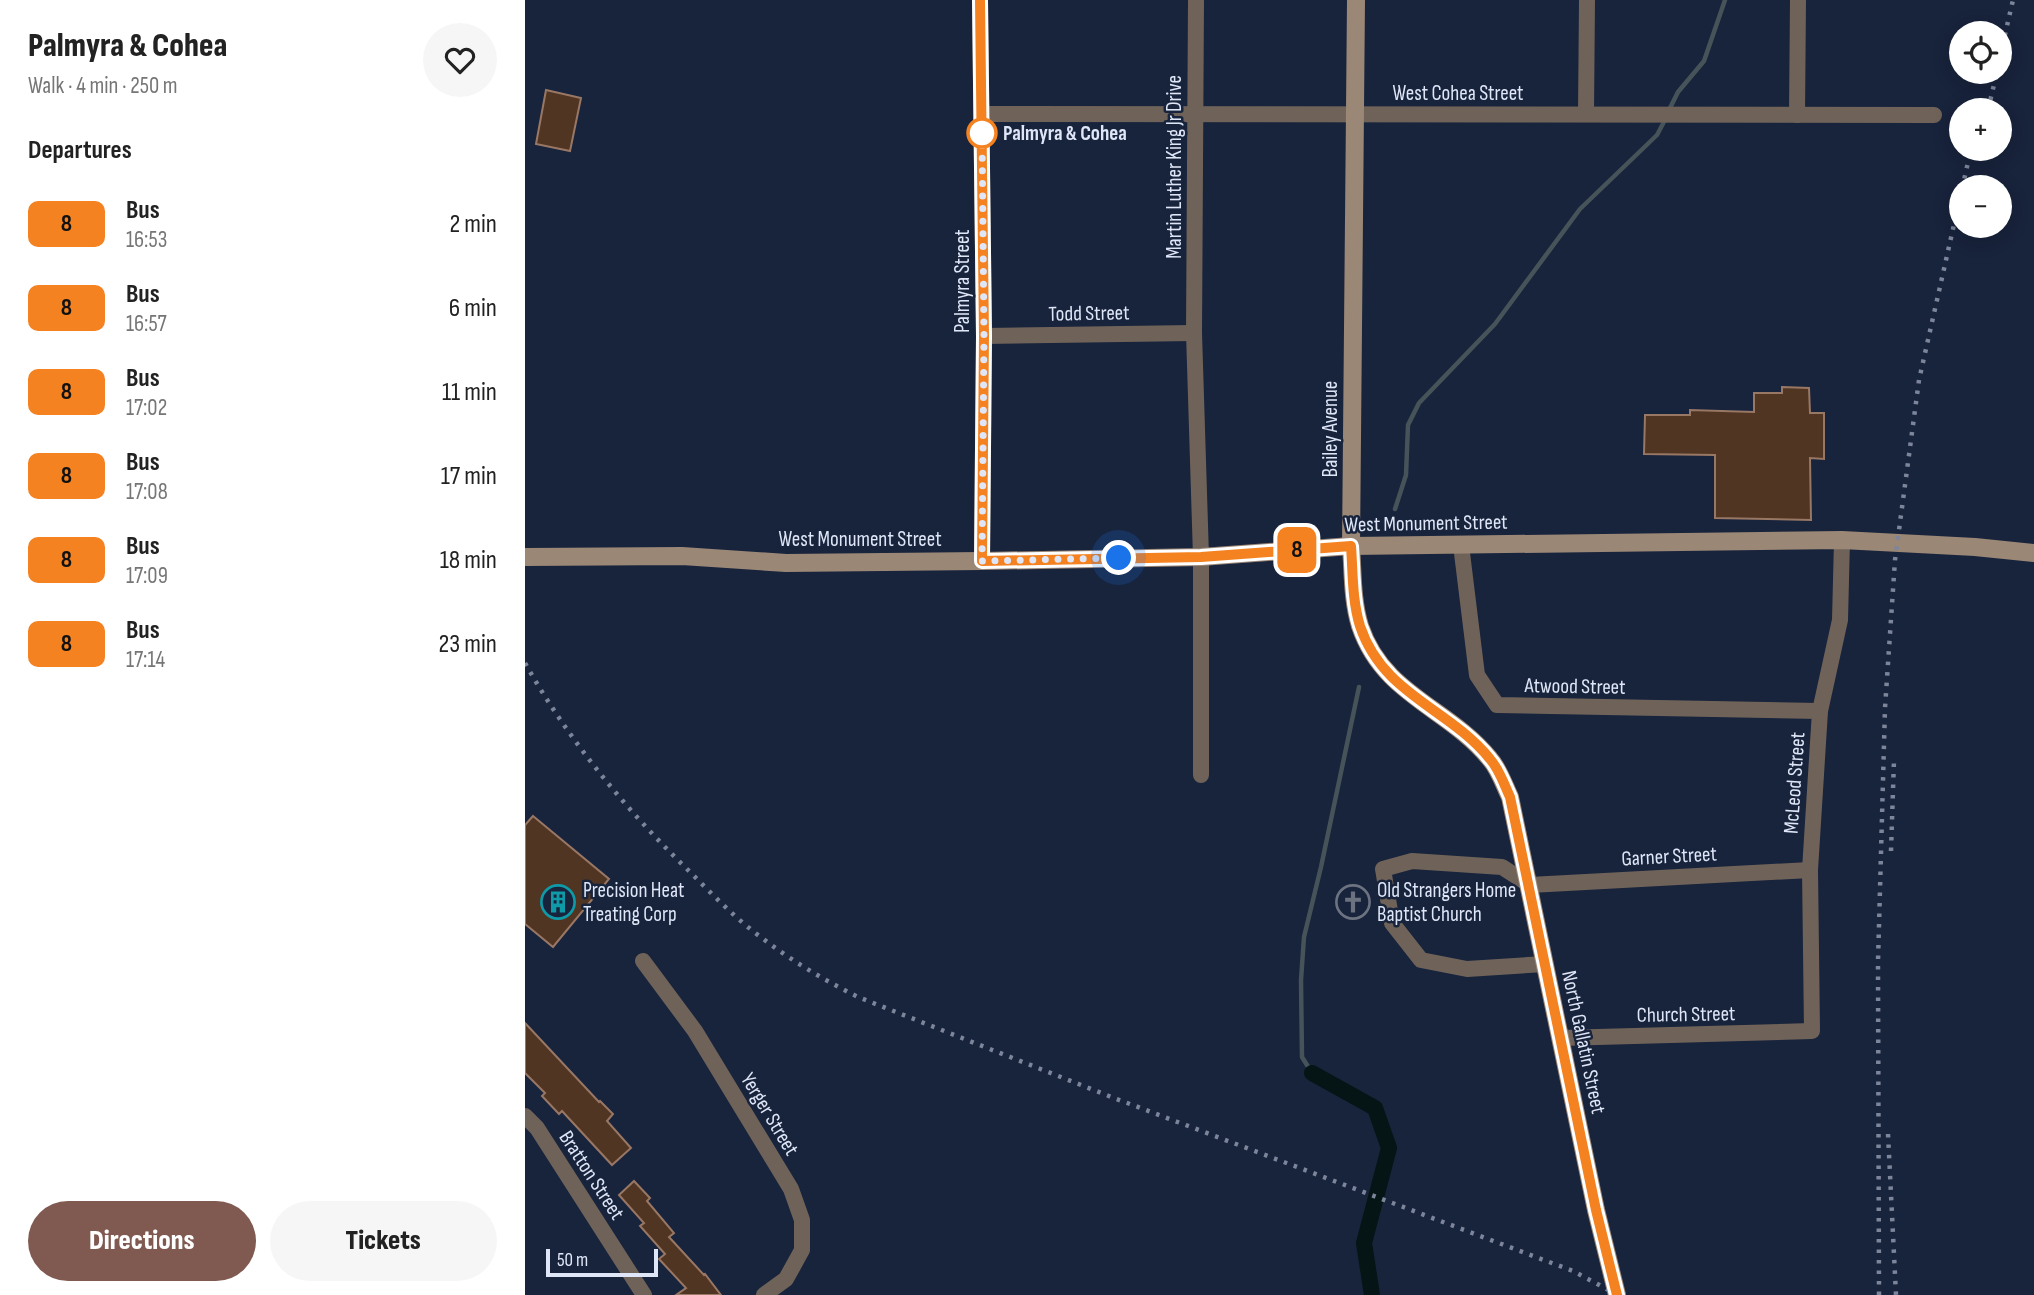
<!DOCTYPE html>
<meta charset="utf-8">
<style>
:root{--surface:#fff;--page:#f6f6f6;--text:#222;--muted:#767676;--accent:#805a51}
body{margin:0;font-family:"Sofia Sans Condensed",sans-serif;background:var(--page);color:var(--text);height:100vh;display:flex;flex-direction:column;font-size:26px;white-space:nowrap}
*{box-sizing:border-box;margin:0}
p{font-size:23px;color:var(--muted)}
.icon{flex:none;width:38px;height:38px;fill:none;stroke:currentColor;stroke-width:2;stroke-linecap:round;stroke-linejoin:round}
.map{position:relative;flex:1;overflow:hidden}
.panel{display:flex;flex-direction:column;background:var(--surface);width:525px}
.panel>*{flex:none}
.badge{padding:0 14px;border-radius:10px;font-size:24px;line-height:46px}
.fabs{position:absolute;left:1424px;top:21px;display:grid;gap:14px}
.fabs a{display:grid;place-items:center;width:63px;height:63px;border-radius:50%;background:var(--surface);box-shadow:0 4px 18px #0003;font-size:35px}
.scale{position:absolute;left:21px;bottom:18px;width:112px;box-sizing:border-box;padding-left:7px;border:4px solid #dee6f7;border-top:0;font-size:19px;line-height:24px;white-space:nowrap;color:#dee6f7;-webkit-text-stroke:5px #18233c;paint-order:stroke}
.you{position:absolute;width:35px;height:35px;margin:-18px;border:5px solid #fff;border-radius:50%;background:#1a73e8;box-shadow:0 0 0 10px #1a73e833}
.map>.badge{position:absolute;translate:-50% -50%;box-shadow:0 0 0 4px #fff}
h2{padding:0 28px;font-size:26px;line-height:63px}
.round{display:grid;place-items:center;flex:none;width:74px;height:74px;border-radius:37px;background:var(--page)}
.headline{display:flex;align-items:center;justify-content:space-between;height:119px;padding:0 28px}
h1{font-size:33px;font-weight:800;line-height:52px}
.cta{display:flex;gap:14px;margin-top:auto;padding:14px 28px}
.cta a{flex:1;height:80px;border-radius:42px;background:var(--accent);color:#fff;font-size:28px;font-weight:800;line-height:80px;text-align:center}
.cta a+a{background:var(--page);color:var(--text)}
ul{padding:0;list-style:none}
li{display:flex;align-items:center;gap:21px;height:84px;padding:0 28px}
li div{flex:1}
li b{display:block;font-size:26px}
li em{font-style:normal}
li .badge{min-width:77px;font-weight:700;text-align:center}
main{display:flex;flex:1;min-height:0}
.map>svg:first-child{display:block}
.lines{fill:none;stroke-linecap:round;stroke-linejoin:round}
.stream{stroke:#465359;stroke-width:4.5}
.canal{stroke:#051415;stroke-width:16}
.building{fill:#513523;stroke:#987764;stroke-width:2}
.street{stroke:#6f6359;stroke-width:16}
.secondary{stroke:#9a8776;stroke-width:18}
.rail{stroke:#7c859a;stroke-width:4.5;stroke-dasharray:3.5 7;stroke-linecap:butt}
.line-casing{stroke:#fff;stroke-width:16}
.line{stroke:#f58220;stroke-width:10}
.walk{stroke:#dee6f7;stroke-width:7;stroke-dasharray:0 12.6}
.stop-dot{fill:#fff;stroke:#f58220;stroke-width:3.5}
.labels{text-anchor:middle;stroke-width:5;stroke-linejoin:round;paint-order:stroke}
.street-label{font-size:21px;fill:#dee6f7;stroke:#18233c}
.stop-label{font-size:21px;font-weight:bold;fill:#dee6f7;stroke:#18233c;text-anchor:start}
.poi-label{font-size:21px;fill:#dee6f7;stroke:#18233c;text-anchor:start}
</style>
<main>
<section class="panel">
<div class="headline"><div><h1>Palmyra &amp; Cohea</h1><p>Walk · 4 min · 250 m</p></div><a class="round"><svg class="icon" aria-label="heart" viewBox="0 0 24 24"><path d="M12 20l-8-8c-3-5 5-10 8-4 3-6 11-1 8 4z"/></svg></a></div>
<h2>Departures</h2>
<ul>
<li><span class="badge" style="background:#f58220;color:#111">8</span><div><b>Bus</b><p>16:53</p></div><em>2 min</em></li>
<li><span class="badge" style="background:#f58220;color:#111">8</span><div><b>Bus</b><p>16:57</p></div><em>6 min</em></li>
<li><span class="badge" style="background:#f58220;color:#111">8</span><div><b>Bus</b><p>17:02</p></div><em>11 min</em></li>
<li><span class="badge" style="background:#f58220;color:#111">8</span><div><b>Bus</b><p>17:08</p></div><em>17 min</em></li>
<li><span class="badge" style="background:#f58220;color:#111">8</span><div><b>Bus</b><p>17:09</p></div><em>18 min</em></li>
<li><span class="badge" style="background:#f58220;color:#111">8</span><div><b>Bus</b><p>17:14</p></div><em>23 min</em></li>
</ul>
<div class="cta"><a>Directions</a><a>Tickets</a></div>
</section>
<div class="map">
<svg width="1509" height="1295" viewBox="0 0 1509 1295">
<rect width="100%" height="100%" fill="#18233c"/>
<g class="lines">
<g class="stream">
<path d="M1144,110L1153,92L1179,61L1200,0"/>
<path d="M870,509L881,475L883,425L894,403L970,324L1055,209L1132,135L1141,118"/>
<path d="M787,1073L777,1057L776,980L779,937L796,867L834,687"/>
</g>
<path class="canal" d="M787,1073L850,1108L864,1148L839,1243L847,1295"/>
</g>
<g class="building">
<path d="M21,90L56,98L45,151L11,144Z"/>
<path d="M1257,387L1284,388L1285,413H1299V459L1285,458L1286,520L1190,518V455L1119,454L1120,415H1165V410L1229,412V393H1257Z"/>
<path d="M8,816L84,879L28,947L0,924V825Z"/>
<path d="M0,1023L74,1102L75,1101L88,1114L82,1121L106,1148L87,1165L37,1111L34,1114L17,1096L20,1093L0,1073Z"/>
<path d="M109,1181L125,1198L122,1201L149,1233L144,1237L179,1275L180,1274L196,1295H151L161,1288L134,1259L140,1254L115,1226L119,1223L94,1195Z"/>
</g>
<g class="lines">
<g class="street">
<path d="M455,0L459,336L457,561"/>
<path d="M671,0L669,333L676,557V775"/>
<path d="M457,114L1409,115"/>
<path d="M1061,114L1062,0"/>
<path d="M1272,115L1273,0"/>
<path d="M459,336L669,333"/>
<path d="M936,545L952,675L972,705L1295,711"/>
<path d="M118,961L170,1031L266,1189L277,1220V1250L261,1279L239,1295"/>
<path d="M1019,964L942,969L896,960L867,923L858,869L887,861L977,867L1005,885L1285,870"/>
<path d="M1036,1038L1287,1031L1285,870L1295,711L1315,620L1317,540"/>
<path d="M0,1116L12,1128L119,1295"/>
</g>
<g class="secondary">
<path d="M831,0L826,546C828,573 827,600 835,626C858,695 924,708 965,759C974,769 979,785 985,797L1071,1210L1092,1295"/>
<path d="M0,557L157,556L261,563L457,561L676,557L826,546L1317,540L1450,547L1509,553"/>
</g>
<g class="rail">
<path d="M1475,56L1488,0"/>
<path d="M1463,110L1472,72"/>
<path d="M0,663C44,741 102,811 166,873C189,896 211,919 237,938C267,961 299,980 333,997L589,1098L1048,1271L1093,1295"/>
<path d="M1366,851L1369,760"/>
<path d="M1363,1134L1371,1295"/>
<path d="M1354,1295L1353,962L1360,708L1370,560L1394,380L1446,149"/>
</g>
</g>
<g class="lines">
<g class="line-casing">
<path id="line" d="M455,0L459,336L457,561L676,557L826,546C828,573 827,600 835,626C858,695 924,708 965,759C974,769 979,784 985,797L1071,1210L1092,1295"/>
</g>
<use href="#line" class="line"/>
<path class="walk" d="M457,133L459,336L457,561L594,558"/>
</g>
<defs>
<g id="building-ring" transform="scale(1.75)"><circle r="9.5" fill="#18233c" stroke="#0f9aa8" stroke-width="1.5"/><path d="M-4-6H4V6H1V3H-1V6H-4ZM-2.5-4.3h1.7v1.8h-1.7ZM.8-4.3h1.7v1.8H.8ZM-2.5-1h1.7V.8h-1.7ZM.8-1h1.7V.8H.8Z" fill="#0f9aa8"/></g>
<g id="church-ring" transform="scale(1.75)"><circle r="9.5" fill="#18233c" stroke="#6b7280" stroke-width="1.5"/><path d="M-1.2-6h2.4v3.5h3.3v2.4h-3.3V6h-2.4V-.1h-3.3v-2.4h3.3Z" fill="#6b7280"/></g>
</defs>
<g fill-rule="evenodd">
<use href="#building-ring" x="33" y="902"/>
<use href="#church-ring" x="828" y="902"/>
</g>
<circle class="stop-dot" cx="457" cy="133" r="14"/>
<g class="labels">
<g class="street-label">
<text x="933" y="100">West Cohea Street</text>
<text transform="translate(649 167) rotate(-90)" y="7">Martin Luther King Jr Drive</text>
<text transform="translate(437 281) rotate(-90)" y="7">Palmyra Street</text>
<text transform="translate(564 313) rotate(-1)" y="7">Todd Street</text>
<text transform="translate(805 429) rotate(-90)" y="7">Bailey Avenue</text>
<text transform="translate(901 523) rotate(-1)" y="7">West Monument Street</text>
<text x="335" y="546">West Monument Street</text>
<text transform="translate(1050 686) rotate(1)" y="7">Atwood Street</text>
<text transform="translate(1269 783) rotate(-86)" y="7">McLeod Street</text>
<text transform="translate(1144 856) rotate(-3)" y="7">Garner Street</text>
<text transform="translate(1161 1014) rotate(-1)" y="7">Church Street</text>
<text transform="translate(1059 1042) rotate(78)" y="7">North Gallatin Street</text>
<text transform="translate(245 1114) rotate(59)" y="7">Yerger Street</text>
<text transform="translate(67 1175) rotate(57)" y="7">Bratton Street</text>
</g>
<g class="stop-label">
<text x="478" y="140">Palmyra &amp; Cohea</text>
</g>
<g class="poi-label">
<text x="58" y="897">Precision Heat<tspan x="58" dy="24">Treating Corp</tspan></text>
<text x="852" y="897">Old Strangers Home<tspan x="852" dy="24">Baptist Church</tspan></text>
</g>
</g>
</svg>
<div class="fabs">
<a><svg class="icon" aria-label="locate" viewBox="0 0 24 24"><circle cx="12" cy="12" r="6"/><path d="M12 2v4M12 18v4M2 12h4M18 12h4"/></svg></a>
<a>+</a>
<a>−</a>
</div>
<div class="scale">50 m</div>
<div class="you" style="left:594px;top:558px"></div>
<b class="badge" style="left:772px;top:550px;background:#f58220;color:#111">8</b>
</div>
</main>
